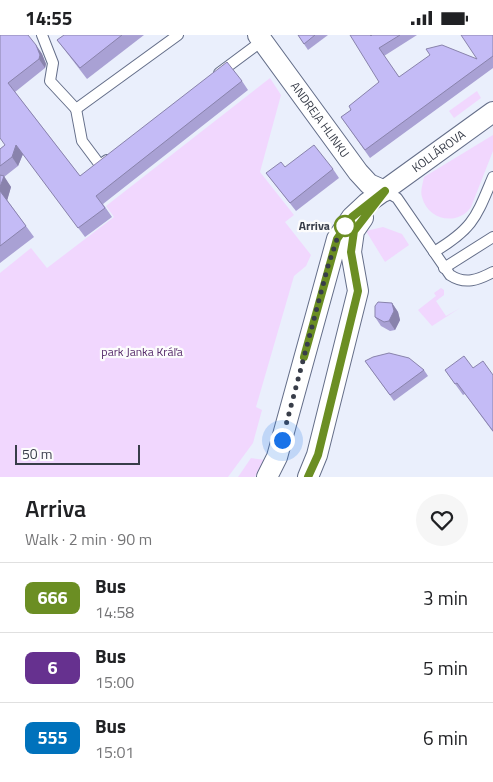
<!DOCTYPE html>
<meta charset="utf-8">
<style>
:root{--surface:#fff;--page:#f6f6f6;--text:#202124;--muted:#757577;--line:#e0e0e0}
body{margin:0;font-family:"Titillium Web",sans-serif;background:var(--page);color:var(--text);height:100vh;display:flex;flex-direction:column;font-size:19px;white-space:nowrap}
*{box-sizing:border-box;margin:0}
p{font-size:16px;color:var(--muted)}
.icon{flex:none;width:28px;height:28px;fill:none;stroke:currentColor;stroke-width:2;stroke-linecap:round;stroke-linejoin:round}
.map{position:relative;height:442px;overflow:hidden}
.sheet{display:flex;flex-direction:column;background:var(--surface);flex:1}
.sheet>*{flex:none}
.badge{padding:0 10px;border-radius:8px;font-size:18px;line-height:32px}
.scale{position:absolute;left:15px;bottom:12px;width:125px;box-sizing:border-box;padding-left:5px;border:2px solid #383d49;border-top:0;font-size:14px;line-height:18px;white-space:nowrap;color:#383d49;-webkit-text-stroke:4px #fcfcfc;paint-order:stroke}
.you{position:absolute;width:25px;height:25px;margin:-12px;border:4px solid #fff;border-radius:50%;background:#1a73e8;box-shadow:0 0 0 8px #1a73e833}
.map>.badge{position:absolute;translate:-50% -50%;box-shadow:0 0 0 2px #fff}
.round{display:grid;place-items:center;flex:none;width:52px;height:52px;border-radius:26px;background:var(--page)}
.head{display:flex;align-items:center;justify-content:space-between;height:85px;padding:0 25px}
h1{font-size:24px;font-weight:600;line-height:38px}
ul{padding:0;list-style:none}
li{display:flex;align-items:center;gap:15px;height:70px;padding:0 25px;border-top:1px solid var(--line)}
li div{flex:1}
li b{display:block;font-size:19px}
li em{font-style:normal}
li .badge{min-width:55px;font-weight:700;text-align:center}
.status{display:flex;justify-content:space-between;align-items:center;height:35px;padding:0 25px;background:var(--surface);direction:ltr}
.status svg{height:14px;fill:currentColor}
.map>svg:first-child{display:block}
.green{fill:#f1d7fe}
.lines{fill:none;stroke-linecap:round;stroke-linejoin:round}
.lane-casing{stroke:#646e89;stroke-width:12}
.street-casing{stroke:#646e89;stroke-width:22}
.lane{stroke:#fff;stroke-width:10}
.street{stroke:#fff;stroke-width:20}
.wall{fill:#a9a1d4}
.shaded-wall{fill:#8983ac}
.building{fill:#c4bbf6;stroke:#8983ac}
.line-casing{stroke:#fff;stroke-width:11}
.line{stroke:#6b8e23;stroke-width:8}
.walk{stroke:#383d49;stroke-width:5;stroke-dasharray:0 9}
.stop-dot{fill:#fff;stroke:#6b8e23;stroke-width:2.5}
.labels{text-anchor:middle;stroke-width:4.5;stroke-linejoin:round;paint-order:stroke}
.street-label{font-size:12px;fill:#383d49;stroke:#fcfcfc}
.stop-label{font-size:12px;font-weight:bold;fill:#383d49;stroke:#fcfcfc;text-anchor:end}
.park-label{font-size:12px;fill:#562b6a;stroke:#fcfcfc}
</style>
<div class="status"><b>14:55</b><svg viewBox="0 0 49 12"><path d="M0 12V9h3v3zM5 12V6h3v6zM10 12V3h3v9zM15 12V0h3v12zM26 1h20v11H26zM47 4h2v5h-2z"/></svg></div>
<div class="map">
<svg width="493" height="442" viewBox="0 0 493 442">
<rect width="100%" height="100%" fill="#eaeffc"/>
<g class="green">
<path d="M270,43L281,60L260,137L294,180L285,187L311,220L306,231L294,241L256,372L262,375L253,408L228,442H0V238L31,213L47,233L114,182L106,171Z"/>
<path d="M477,56L481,63L454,83L449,76Z"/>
<path d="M493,100V116L471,172C458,191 428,186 422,162C420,156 423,148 424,142Z"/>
<path d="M383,192L402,199L409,210L385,227L366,196Z"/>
<path d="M441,253L444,255V260L436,266L446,281L460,273L432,291L418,275L436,261L434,258Z"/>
<path d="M251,423L265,425L255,442H238Z"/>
</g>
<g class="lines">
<g class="lane-casing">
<g id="lane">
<path d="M42,0L53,28L50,46L76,74L178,0"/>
<path d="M219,38L262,6"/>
<path d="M76,74L82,106L100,130L107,125"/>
<path d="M385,156L397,163L450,240C465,250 478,245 493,237"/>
<path d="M434,217C474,193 476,182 493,142"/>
<path d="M444,233L493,202"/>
</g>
</g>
<g class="street-casing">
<g id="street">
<path id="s1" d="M258,0L358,137L369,149L385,156"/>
<path id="s2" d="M267,442L277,422L337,204L352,182L367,168L493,77"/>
<path d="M308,442L317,420L358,256L351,217L354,196L363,183"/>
</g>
</g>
<use href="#lane" class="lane"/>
<use href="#street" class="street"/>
</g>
<g class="wall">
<path d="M0,0L36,10L42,19L46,29L45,33L15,57L80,141L242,46L248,55L103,169L112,182L85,202L23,119L18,131L4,142L11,152L7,165L34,202L0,228V114L5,110Z"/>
<path d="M64,0H144L87,44L57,5Z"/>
<path d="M298,0H328L308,15Z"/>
<path d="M372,0H417L384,21L399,42L477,24L493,0V33L370,123L341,82L351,75L379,47L371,1Z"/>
<path d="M285,132L333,134L339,143L296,176L266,138Z"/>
<path d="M392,268L398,277L400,285L395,295L390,296L381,291L375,282Z"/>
<path d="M365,326L424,335L428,341L394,366Z"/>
<path d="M473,333L493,340V397L465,359L463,360L445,335Z"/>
</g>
<g class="shaded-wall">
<path d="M36,10L42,19L46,29L45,33L39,24Z"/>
<path d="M16,110L23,119L18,131L12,122Z"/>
<path d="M4,141L11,152L7,166L0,156V152Z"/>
<path d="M392,268L398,277L400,285L395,295L389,286Z"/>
</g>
<g class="building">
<path d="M0,0H28L36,10L40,20L39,24L8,48L80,141L227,27L242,46L96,161L105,173L78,193L16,110L12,122L0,131V114L5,110L0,103Z"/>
<path d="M64,0H122L80,33L57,5Z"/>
<path d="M298,0H315L304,9Z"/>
<path d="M350,0H370L371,1L372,0H400L379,13L399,42L430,20L426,14L442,10L477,24L461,0H493V21L365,115L341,82L351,75L349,71L379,47Z"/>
<path d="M314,110L333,134L290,168L266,138L281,127L285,132Z"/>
<path d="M0,140L4,141L0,152Z"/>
<path d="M0,156L26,191L0,211Z"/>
<path d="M378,267L392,268L394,276L389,286L384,287L375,282V271Z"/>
<path d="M389,318L409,323L424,335L390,360L365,326L373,322Z"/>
<path d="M464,321L473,333L483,326L493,340V396L457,348L455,349L445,335Z"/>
</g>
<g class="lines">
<g class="line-casing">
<path id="line" d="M304,322L337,204L352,182L385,156L354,196L351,217L358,256L318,420L308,442"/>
</g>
<use href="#line" class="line"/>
<path class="walk" d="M282,405L328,231L337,204L345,191"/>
</g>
<circle class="stop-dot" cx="345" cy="191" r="10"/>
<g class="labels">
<g class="street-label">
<text dy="4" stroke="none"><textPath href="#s1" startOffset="105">ANDREJA HLINKU</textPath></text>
<text dy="4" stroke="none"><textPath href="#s2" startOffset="384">KOLLÁROVA</textPath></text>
</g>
<g class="stop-label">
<text x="330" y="195">Arriva</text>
</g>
<g class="park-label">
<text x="142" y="321">park Janka Kráľa</text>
</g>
</g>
</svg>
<div class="scale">50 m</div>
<div class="you" style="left:282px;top:405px"></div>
</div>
<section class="sheet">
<div class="head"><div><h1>Arriva</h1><p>Walk · 2 min · 90 m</p></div><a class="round"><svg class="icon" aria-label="heart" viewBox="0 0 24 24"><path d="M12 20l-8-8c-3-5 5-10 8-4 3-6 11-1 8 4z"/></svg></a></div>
<ul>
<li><span class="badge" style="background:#6b8e23;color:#fff">666</span><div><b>Bus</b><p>14:58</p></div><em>3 min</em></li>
<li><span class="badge" style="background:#66318f;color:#fff">6</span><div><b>Bus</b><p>15:00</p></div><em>5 min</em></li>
<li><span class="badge" style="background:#0072bc;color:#fff">555</span><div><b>Bus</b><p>15:01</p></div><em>6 min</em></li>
</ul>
</section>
